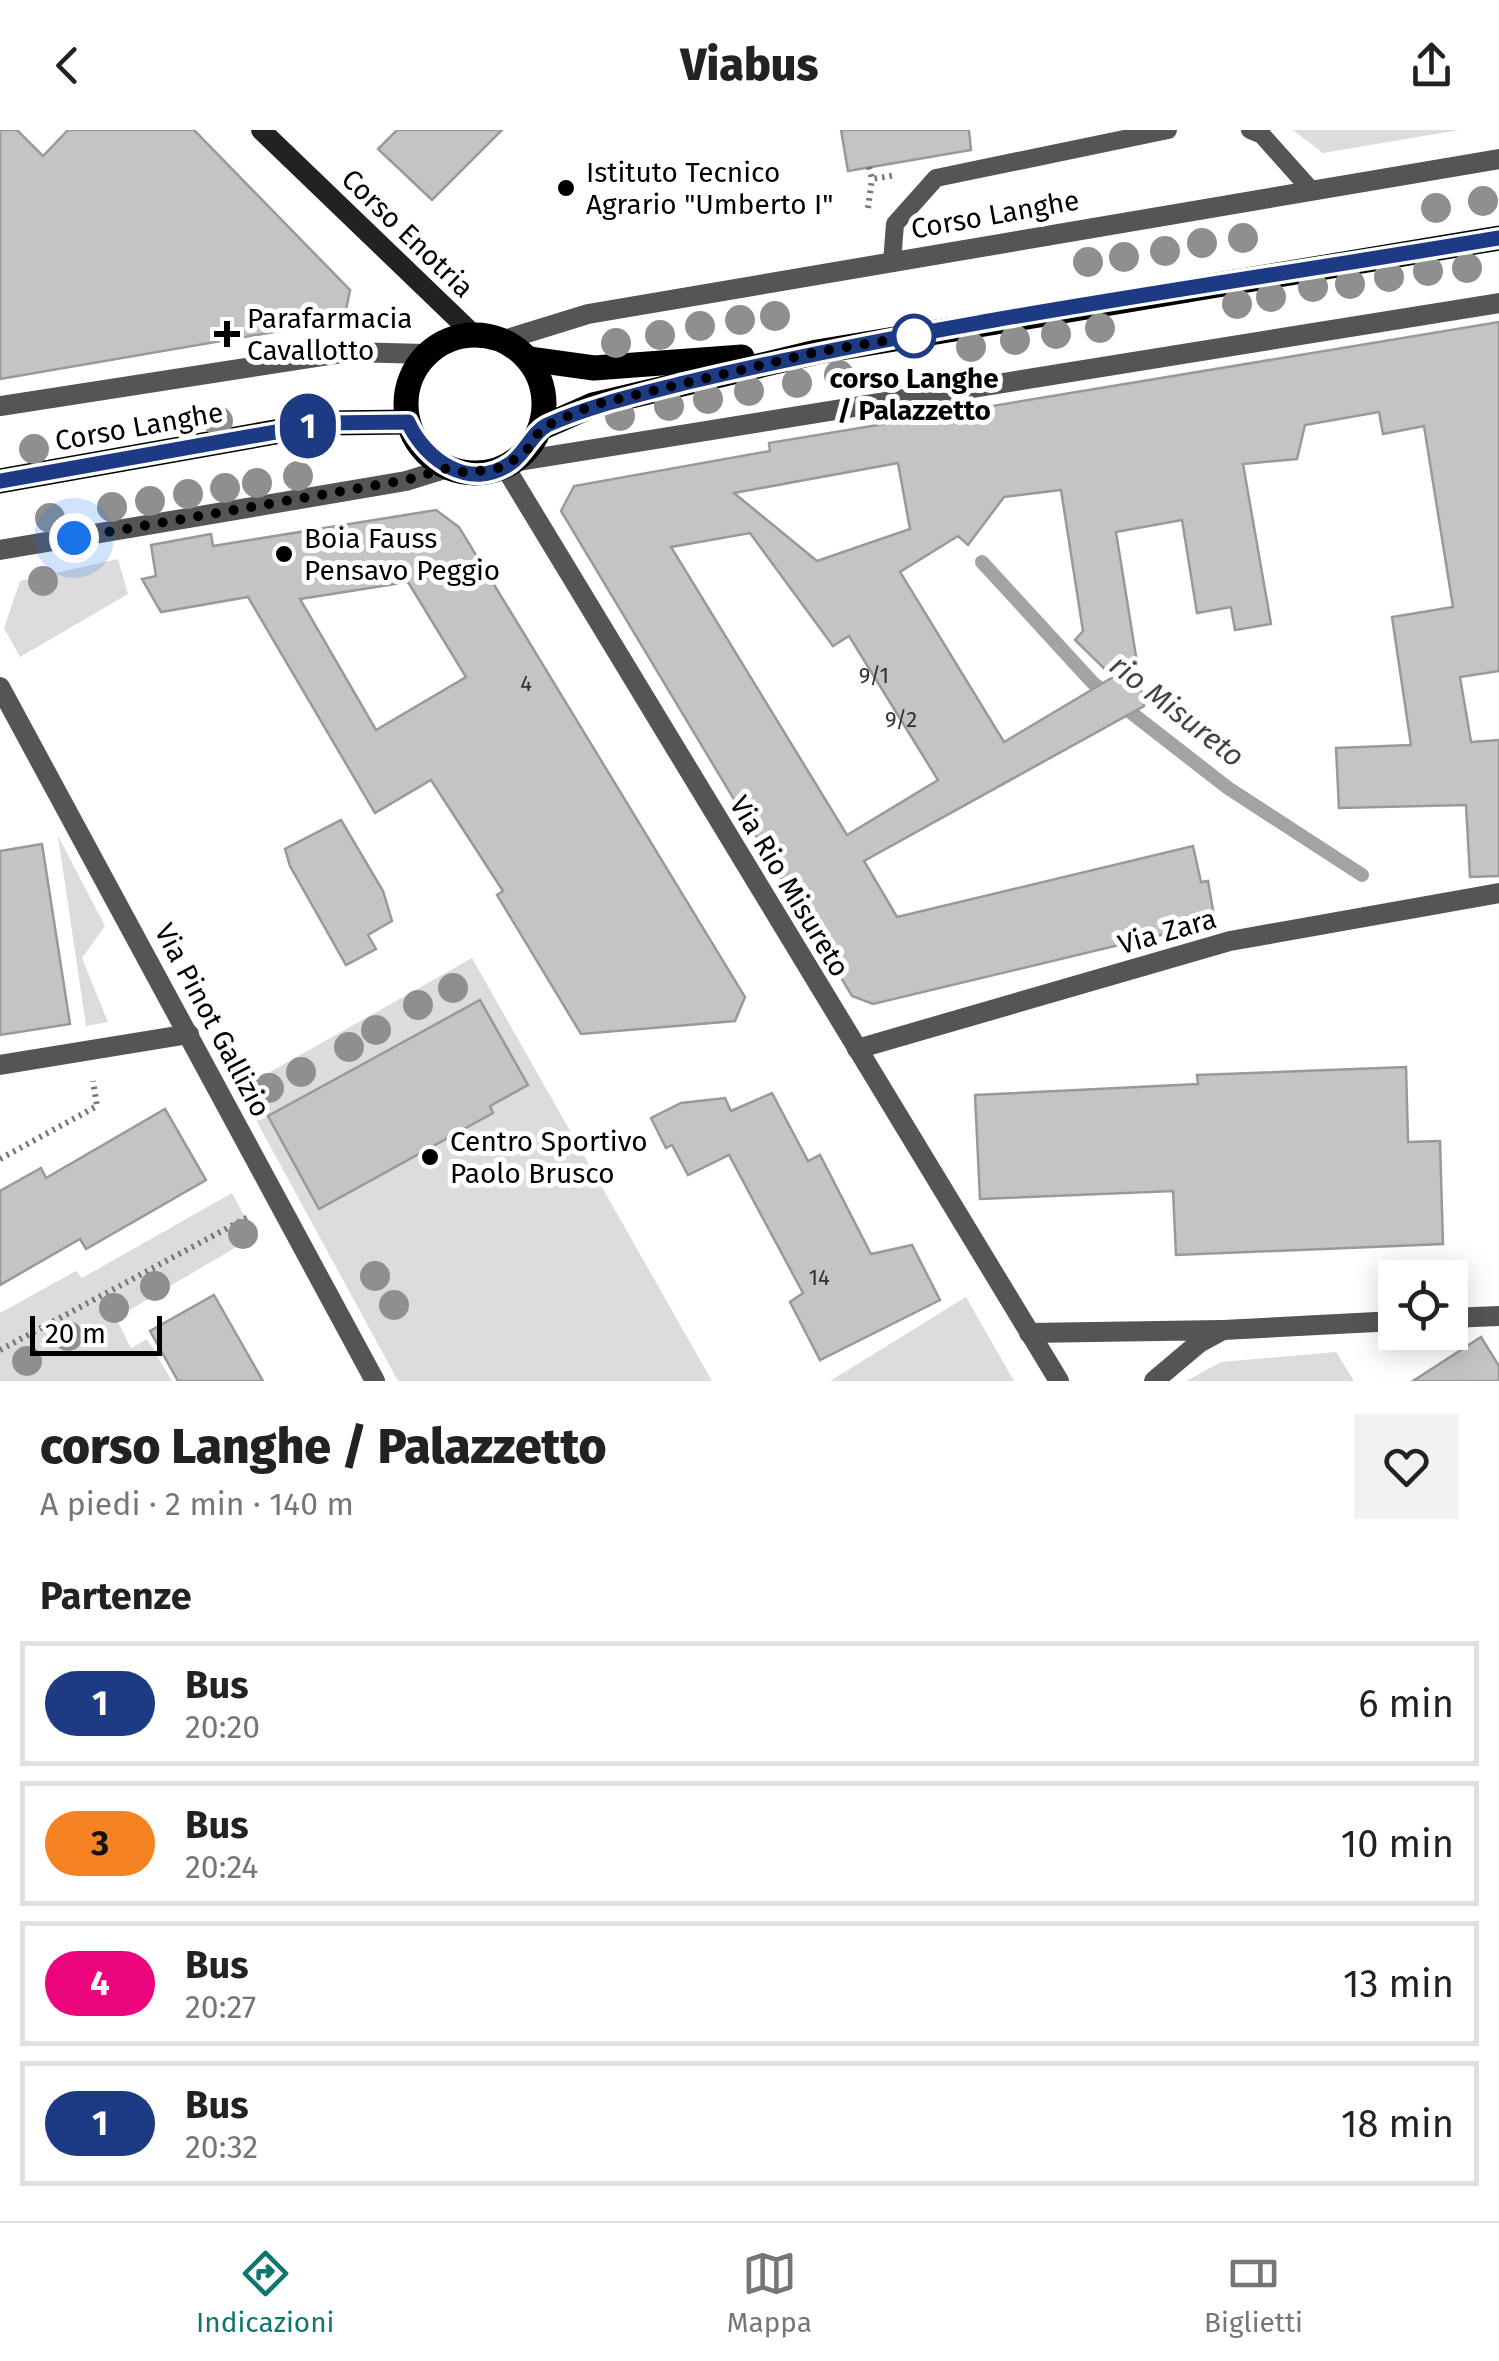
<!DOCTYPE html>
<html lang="it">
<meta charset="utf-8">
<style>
:root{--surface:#fff;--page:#f2f2f2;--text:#222;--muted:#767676;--line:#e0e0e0;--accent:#0f766e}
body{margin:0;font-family:"Fira Sans",sans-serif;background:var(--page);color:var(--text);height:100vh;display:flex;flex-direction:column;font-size:38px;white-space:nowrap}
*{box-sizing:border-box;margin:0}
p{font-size:32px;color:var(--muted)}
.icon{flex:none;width:55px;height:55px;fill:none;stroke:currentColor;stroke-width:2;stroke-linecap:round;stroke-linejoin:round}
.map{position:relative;height:1251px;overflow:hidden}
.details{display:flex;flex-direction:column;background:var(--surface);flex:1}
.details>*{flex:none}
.badge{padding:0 20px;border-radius:32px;font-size:35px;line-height:65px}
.buttons{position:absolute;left:1378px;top:1130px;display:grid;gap:20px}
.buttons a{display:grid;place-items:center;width:90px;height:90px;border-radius:0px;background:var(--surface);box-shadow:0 5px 25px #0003;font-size:50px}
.scale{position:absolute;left:30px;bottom:25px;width:132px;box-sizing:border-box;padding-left:10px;border:5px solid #000;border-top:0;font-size:28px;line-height:35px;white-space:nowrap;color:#000;-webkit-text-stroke:8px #fff;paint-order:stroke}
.you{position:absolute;width:50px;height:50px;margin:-25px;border:8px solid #fff;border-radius:50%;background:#1a73e8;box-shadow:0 0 0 15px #1a73e833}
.map>.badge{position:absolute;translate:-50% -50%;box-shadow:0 0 0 5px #fff}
h2{padding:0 40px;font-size:38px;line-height:90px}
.round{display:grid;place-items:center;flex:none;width:105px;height:105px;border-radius:0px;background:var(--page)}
.summary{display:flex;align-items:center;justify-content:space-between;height:170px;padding:0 40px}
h1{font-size:48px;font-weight:800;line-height:75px}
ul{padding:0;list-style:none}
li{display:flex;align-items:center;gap:30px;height:125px;margin:0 20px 15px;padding:0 20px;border:5px solid var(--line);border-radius:0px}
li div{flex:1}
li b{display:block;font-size:38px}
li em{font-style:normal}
li .badge{min-width:110px;font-weight:700;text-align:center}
header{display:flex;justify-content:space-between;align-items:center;height:130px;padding:0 40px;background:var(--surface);font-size:45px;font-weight:800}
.tab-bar{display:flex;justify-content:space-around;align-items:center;height:140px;border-top:2px solid var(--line);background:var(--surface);font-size:28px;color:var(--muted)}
.tab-bar a{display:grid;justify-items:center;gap:5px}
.tab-bar .selected{color:var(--accent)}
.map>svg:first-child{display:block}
.green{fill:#dcdcdc}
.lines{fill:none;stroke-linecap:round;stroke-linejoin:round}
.stream{stroke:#a3a3a3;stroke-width:14}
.building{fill:#c4c4c4;stroke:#999;stroke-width:2.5;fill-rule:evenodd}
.path{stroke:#777;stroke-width:6;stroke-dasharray:2.5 5;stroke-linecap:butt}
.service{stroke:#555;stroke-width:18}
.minor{stroke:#555;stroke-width:20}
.secondary{stroke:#222;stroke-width:20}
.primary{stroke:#000;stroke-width:25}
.tree{fill:#8f8f8f}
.line-casing{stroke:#fff;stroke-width:22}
.line{stroke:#1d3b85;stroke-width:15}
.walk{stroke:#000;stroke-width:10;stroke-dasharray:0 18}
.poi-dot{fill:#000;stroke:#fff;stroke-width:4}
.stop-dot{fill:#fff;stroke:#1d3b85;stroke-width:5}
.labels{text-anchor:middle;stroke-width:10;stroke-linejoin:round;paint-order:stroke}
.number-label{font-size:22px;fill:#313131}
.poi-label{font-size:28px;fill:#000;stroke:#fff;text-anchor:start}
.street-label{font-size:28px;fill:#000;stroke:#fff}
.stop-label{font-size:28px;font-weight:bold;fill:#000;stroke:#fff}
.water-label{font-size:30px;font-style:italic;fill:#444;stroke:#fff}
</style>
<header><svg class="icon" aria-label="back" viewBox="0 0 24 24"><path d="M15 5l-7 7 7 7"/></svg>Viabus<svg class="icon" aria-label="share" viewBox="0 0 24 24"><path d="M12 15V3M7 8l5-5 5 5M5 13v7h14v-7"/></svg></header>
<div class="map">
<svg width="1499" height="1251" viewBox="0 0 1499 1251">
<rect width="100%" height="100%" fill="#fff"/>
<g class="green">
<path d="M1293,0H1459L1323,23Z"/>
<path d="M118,429L128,464L20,527L4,498L20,451Z"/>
<path d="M58,706L105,796L82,828L108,892L86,896Z"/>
<path d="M472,828L712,1251H398L245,970L254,951Z"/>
<path d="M232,1063L255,1106L116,1188L131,1218L147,1209L172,1251H0V1183L76,1141L82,1148Z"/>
<path d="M966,1167L1014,1251H830Z"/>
<path d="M1336,1222L1354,1251H1186L1221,1232Z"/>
</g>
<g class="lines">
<path class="stream" d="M982,432L1093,553L1228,658L1362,745"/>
</g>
<g class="building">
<path d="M0,0H17L43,26L68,0H194L350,160L344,190L0,249Z"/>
<path d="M397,0H502L432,70L378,19Z"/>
<path d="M841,0H969L971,20L848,41Z"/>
<path d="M1499,192V541L1460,547L1471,612L1499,610V746L1470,747L1466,675L1339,678L1336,618L1411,615L1392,487L1453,477L1424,296L1383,304L1379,282L1305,295L1297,329L1243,334L1271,494L1235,500L1231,477L1197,483L1182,390L1116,402L1144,576L864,731L897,787L1193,716L1201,752L1208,751L1215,792L873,874L852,866L561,381L574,356L770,321L769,313ZM898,333L910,399L817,431L734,363ZM1061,360L1083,501L1075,510L1113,547L1004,612L900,442L958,406L968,415L1004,367ZM750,403L833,516L849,506L938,650L847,705L671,417Z"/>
<path d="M436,380L459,397L745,867L735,891L581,904L497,765L503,761L431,650L375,683L248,467L161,482L142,449L156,446L151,415L211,404L213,416ZM408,452L466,547L376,600L300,469Z"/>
<path d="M341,690L383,761L392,791L368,805L376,819L346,835L290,736L285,719Z"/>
<path d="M42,714L70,894L0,905V721Z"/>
<path d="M480,870L528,955L490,976L493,983L319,1079L268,986Z"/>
<path d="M1406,937L1408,1012L1440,1011L1443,1114L1176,1125L1173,1061L980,1069L975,965L1198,954L1197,945Z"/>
<path d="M772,963L808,1031L820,1025L871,1124L912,1115L940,1170L820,1230L790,1172L803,1163L729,1025L688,1045L672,1015L666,1018L651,988L681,973L725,968L731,981Z"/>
<path d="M165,979L206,1050L86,1119L80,1109L0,1155V1061L41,1038L46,1048Z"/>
<path d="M214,1165L263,1251H178L150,1201Z"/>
<path d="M1481,1207L1499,1236V1251H1413Z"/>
</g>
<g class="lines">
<g class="path">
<path d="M869,37L872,49L896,45"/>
<path d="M868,78L872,49"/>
<path d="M0,1029L97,976L93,951"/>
<path d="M0,1220L250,1086"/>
</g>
<g class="service">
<path d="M1250,0L1262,5L1312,61"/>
<path d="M892,132L895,94L936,48L1168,0"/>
</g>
<g class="minor">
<path d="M504,210L588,184L1499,29"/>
<path d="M0,276L348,222L426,224"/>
<path d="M513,332L1499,173"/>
<path d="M505,337L1059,1251"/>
<path d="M0,420L406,351L448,338"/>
<path d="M0,557L375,1251"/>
<path d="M857,919L1230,811L1499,763"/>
<path d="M0,935L189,904"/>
<path d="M1450,1188L1499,1186"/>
<path d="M1223,1200L1395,1191"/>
<path d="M1029,1203L1223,1200L1199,1213L1154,1251"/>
</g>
<path class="secondary" d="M261,0L473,204"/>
<g class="primary">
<circle cx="475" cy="274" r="69"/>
<path d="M529,229L594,238L742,227"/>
<path d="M541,298L593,275L817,222L1499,108"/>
<path d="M0,351L326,293L408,292"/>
</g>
</g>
<g class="tree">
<circle cx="1483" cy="71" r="15"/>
<circle cx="1436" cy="78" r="15"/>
<circle cx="1243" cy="108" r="15"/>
<circle cx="1202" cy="113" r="15"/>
<circle cx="1165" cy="121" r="15"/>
<circle cx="1124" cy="127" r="15"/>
<circle cx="1088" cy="132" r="15"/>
<circle cx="1467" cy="138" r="15"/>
<circle cx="1428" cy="141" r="15"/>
<circle cx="1389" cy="147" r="15"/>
<circle cx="1350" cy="154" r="15"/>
<circle cx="1313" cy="157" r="15"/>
<circle cx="1271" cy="167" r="15"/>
<circle cx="1237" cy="174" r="15"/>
<circle cx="775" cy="186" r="15"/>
<circle cx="740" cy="190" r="15"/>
<circle cx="700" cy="196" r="15"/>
<circle cx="1100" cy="198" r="15"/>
<circle cx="1056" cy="204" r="15"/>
<circle cx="660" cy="205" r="15"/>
<circle cx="1015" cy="210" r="15"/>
<circle cx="616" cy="213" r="15"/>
<circle cx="971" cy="217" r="15"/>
<circle cx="839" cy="245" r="15"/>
<circle cx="797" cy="253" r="15"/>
<circle cx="749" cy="261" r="15"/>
<circle cx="708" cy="269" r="15"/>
<circle cx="669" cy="276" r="15"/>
<circle cx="620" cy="286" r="15"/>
<circle cx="218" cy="291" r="15"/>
<circle cx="34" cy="319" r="15"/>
<circle cx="298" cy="346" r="15"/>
<circle cx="257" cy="353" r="15"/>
<circle cx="225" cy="358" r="15"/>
<circle cx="188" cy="364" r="15"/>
<circle cx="150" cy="371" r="15"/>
<circle cx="112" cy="377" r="15"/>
<circle cx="50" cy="388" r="15"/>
<circle cx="43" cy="451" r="15"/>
<circle cx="453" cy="858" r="15"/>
<circle cx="418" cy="875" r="15"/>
<circle cx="376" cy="900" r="15"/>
<circle cx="349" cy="917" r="15"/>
<circle cx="301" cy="942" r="15"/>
<circle cx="269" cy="958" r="15"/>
<circle cx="243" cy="1104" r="15"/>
<circle cx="375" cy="1146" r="15"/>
<circle cx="155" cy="1156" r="15"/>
<circle cx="394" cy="1175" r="15"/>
<circle cx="114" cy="1178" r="15"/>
<circle cx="68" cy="1206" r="15"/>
<circle cx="27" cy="1231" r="15"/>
</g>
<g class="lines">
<g class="line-casing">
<path id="line" d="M0,351L326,293L408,292C425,330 470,362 511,333C525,323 533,302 547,295C592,275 637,265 684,253C952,189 1228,154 1499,108"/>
</g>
<use href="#line" class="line"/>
<path class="walk" d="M74,408L406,350L448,338L466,343L505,337L530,317L541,298L593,275L817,222L932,203L914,206"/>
</g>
<g class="poi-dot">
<circle cx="566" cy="58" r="10"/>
<path d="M222 189h10v10h10v10h-10v10h-10v-10h-10v-10h10z"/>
<circle cx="284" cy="424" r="10"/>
<circle cx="430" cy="1027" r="10"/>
</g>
<circle class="stop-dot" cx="914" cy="206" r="20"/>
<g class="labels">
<g class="number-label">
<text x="874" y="553">9/1</text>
<text x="526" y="561">4</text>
<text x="901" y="597">9/2</text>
<text x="819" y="1155">14</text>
</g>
<g class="poi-label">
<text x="586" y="52">Istituto Tecnico<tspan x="586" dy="32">Agrario "Umberto I"</tspan></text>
<text x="247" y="198">Parafarmacia<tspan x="247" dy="32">Cavallotto</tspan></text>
<text x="304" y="418">Boia Fauss<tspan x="304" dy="32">Pensavo Peggio</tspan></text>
<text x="450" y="1021">Centro Sportivo<tspan x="450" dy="32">Paolo Brusco</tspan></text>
</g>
<g class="street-label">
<text transform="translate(995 84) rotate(-10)" y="10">Corso Langhe</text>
<text transform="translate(408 103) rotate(44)" y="10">Corso Enotria</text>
<text transform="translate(139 296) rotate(-10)" y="10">Corso Langhe</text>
<text transform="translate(790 756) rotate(59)" y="10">Via Rio Misureto</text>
<text transform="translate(1167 801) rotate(-16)" y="10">Via Zara</text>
<text transform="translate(213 890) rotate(62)" y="10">Via Pinot Gallizio</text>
</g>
<g class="stop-label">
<text x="914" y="258">corso Langhe<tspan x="914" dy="32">/ Palazzetto</tspan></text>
</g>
<g class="water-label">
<text transform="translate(1177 581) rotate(38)" y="10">rio Misureto</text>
</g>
</g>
</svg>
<div class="buttons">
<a><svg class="icon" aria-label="locate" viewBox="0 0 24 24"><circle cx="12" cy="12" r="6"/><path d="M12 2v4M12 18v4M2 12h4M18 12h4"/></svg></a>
</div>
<div class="scale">20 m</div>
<div class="you" style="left:74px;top:408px"></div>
<b class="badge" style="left:308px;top:296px;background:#1d3b85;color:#fff">1</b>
</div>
<section class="details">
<div class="summary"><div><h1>corso Langhe / Palazzetto</h1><p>A piedi · 2 min · 140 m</p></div><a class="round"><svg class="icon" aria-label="heart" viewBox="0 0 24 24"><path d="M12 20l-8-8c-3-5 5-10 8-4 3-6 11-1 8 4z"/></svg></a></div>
<h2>Partenze</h2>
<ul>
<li><span class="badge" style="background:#1d3b85;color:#fff">1</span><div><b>Bus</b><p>20:20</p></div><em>6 min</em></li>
<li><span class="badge" style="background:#f58220;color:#111">3</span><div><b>Bus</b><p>20:24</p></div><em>10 min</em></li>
<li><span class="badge" style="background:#ec047c;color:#fff">4</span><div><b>Bus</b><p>20:27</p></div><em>13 min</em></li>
<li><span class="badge" style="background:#1d3b85;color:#fff">1</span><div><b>Bus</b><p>20:32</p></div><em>18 min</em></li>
</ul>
</section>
<nav class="tab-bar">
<a class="selected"><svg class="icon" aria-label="directions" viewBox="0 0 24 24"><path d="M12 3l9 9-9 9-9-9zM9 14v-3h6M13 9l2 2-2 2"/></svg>Indicazioni</a>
<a><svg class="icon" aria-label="map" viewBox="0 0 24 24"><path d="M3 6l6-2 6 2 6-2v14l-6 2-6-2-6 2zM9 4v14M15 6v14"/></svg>Mappa</a>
<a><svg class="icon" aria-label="tickets" viewBox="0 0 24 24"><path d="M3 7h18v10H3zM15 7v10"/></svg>Biglietti</a>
</nav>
